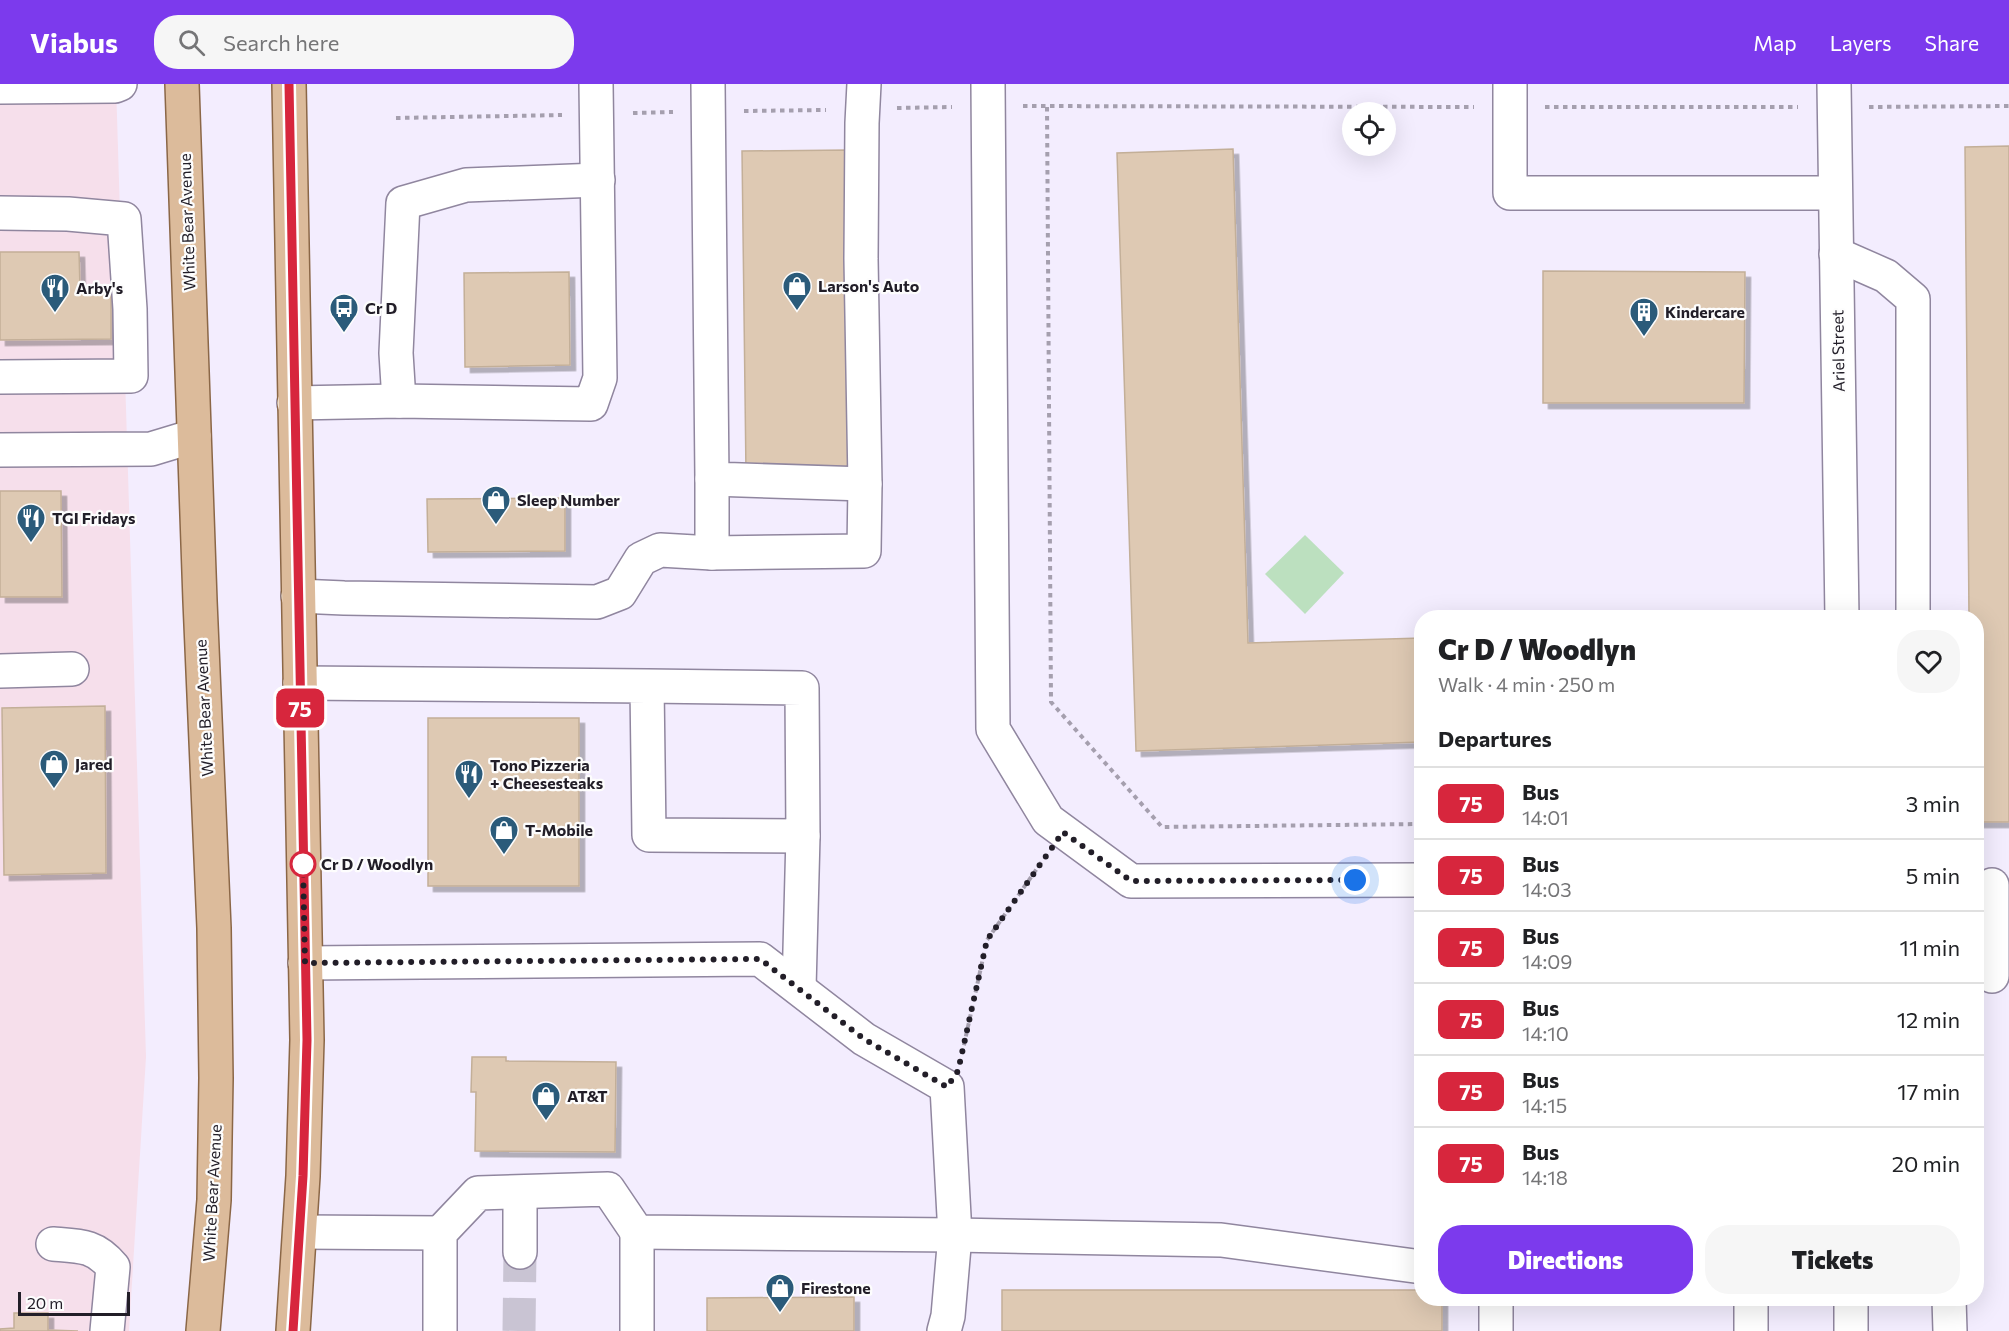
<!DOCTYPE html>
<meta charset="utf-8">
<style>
:root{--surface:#fff;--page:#f6f6f6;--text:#202124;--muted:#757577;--line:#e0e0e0;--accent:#7c3aed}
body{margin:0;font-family:Commissioner,sans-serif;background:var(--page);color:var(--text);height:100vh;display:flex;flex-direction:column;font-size:22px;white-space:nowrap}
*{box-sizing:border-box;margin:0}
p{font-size:20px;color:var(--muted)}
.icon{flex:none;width:33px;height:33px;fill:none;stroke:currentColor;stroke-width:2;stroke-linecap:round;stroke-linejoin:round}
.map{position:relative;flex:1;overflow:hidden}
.sheet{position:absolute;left:1414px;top:526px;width:570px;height:696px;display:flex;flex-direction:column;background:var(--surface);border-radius:24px;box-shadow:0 6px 24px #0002}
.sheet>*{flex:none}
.badge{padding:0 12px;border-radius:9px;font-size:21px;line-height:39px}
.buttons{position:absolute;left:1342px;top:18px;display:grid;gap:12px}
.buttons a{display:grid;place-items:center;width:54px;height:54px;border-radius:50%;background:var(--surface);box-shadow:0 6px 24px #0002;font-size:30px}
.scale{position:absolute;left:18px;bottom:15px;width:112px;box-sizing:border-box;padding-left:6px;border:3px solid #221e28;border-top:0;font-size:16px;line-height:21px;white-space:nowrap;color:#221e28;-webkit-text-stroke:4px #fdfdfd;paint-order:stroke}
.you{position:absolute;width:30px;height:30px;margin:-15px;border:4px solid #fff;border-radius:50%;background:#1a73e8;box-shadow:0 0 0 9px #1a73e833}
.map>.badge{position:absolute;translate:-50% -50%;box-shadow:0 0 0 3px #fff}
h2{padding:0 24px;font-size:22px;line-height:54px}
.round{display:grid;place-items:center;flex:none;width:63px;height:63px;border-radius:24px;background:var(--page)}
.headline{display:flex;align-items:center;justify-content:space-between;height:102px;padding:0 24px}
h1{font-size:28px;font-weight:800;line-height:45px}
.button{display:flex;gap:12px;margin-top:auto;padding:12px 24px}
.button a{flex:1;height:69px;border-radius:24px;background:var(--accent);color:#fff;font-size:24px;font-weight:800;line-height:69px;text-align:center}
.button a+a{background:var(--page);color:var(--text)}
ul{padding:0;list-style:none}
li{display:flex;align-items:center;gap:18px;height:72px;padding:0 24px;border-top:2px solid var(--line)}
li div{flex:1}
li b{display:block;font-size:22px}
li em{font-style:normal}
li .badge{min-width:66px;font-weight:700;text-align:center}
header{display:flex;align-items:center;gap:36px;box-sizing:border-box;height:84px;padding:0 30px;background:var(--accent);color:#fff}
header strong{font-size:28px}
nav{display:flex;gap:33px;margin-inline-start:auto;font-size:21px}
.search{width:420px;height:54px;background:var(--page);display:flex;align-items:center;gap:15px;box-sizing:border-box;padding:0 21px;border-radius:24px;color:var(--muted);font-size:22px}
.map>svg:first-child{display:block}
.commercial{fill:#f6dfeb}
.green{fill:#bce0bf}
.building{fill:#dec9b3;stroke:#c3af98;stroke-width:1.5;filter:url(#shadow)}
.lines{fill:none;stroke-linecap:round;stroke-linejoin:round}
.minor-tunnel{stroke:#c9c4d3;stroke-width:33;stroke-dasharray:33 16;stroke-linecap:butt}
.minor-casing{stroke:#90869f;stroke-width:36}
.major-casing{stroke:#8b6747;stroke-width:36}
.path{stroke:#a59fae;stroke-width:4;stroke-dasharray:4.5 4.5;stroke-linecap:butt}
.minor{stroke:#fff;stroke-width:33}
.major{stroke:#dcbb9b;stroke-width:33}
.line-casing{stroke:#fff;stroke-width:14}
.line{stroke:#d7263d;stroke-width:9}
.walk{stroke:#221e28;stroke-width:6;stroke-dasharray:0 10.8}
.stop-dot{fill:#fff;stroke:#d7263d;stroke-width:3}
.labels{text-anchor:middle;stroke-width:4.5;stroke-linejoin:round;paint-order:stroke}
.street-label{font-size:16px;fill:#221e28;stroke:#fdfdfd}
.poi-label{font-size:16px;font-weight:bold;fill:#221e28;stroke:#fdfdfd;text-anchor:start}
.stop-label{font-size:16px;font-weight:bold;fill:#221e28;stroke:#fdfdfd;text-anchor:start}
</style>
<header>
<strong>Viabus</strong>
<div class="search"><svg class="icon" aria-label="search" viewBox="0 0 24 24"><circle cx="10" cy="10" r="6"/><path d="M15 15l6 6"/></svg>Search here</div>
<nav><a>Map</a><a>Layers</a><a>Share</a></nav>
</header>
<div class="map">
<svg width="2009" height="1247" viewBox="0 0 2009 1247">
<defs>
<filter id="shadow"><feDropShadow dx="5.5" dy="5.5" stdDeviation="0" flood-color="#0004"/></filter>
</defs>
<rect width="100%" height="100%" fill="#f3edfe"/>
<path class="commercial" d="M0,0H116L146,973L129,1247H0Z"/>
<path class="green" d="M1305,451L1344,489L1305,530L1265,490Z"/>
<g class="building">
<path d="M2009,62V738H1977V534H1969L1965,63Z"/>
<path d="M1233,65L1248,559L1422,554V658L1136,667L1117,69Z"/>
<path d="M848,66L852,387L746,389L742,67Z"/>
<path d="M0,168H79L80,204H111V255L0,256Z"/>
<path d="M1543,187L1745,188L1744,319H1543Z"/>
<path d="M569,188L570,281L465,283L464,189Z"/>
<path d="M0,407H61L62,513H0Z"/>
<path d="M565,414V467L428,468L427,415Z"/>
<path d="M105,622L106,789L4,791L2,624Z"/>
<rect x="428" y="634" width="151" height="168"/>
<path d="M472,973H506V977L616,978L615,1068L475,1067L476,1008H471Z"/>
<path d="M1002,1206H1422V1215H1442V1247H1002Z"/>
<path d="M854,1213V1247H707V1214Z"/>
<path d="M14,1229H48V1246L78,1247H0V1245L14,1244Z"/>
</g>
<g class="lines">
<path class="minor-tunnel" d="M519,1247L520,1168"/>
<g class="minor-casing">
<g id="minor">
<path d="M708,0L712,395L865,400L861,175L862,39L864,0"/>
<path d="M988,0L993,645L1048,736L1131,797L1422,796"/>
<path d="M1510,0V109H1835"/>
<path d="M1834,0L1842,534"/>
<path d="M0,3L115,2L120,0"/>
<path d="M0,129L68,130L124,135L130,225L131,292L0,293"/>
<path d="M1836,170L1886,192L1913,215V534"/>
<path d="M399,317L396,269L403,119L466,101L598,96"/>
<path d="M294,319L399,317L591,320L600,294L596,0"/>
<path d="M0,366L151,365L194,352"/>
<path d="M712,469V395"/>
<path d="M298,512L344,514L597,518L620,509L641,475L660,466L712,469L864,467L865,400"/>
<path d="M0,587L72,585"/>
<path d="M300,599L647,602L649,751L803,752L802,604L647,602"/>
<path d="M1992,801V892"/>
<path d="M305,879L760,875L864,955L947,1003L955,1151L948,1232L944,1247"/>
<path d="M799,904L803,752"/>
<path d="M300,1148L440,1149"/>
<path d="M53,1160C80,1162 95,1161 113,1183L107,1247"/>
<path d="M520,1168V1109"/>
<path d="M1496,1215V1247"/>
<path d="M1751,1215V1247"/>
<path d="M1851,1215V1247"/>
<path d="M1949,1215L1950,1247"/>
<path d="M440,1247V1149L478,1109L608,1105L637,1148L955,1151L1221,1156L1422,1183"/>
<path d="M637,1247V1148"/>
</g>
</g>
<g class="major-casing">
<g id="major">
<path d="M182,0L200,517L214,844L216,994L214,1116L203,1247"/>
<path d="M289,0L307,956L303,1092L293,1247"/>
</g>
</g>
<g class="path">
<path d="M1023,22L1474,23"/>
<path d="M1047,23L1051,618L1162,743L1422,740"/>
<path d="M1545,23H1798"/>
<path d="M1869,23L2009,22"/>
<path d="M897,24L952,23"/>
<path d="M744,27L826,26"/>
<path d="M633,29L673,28"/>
<path d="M396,34L562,31"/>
<path d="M962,970L987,856L1043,776"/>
</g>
<use href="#minor" class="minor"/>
<use href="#major" class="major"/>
</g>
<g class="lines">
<g class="line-casing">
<path id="line" d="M289,0L307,956L303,1092L293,1247"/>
</g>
<use href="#line" class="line"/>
<path class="walk" d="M303,780L305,879L760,875L864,955L947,1003L958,987L987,856L1063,748L1131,797L1355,796"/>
</g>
<defs>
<g id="shop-pin" transform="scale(1.5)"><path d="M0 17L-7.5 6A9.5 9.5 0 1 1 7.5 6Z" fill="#2b5b7a" stroke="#fdfdfd"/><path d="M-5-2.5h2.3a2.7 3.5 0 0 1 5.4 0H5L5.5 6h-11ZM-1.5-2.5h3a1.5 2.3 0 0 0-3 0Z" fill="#fff"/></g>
<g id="restaurant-pin" transform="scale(1.5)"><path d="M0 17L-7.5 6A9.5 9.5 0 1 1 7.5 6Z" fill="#2b5b7a" stroke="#fdfdfd"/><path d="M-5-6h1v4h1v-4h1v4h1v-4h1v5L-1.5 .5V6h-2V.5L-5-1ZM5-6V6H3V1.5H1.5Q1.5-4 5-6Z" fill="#fff"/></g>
<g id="bus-pin" transform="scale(1.5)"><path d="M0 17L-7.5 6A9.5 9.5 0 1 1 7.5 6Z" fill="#2b5b7a" stroke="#fdfdfd"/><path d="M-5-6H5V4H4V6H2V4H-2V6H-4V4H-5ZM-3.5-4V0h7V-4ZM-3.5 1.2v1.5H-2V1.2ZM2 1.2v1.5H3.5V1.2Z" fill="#fff"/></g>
<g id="building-pin" transform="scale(1.5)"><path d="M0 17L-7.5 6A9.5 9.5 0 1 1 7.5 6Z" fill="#2b5b7a" stroke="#fdfdfd"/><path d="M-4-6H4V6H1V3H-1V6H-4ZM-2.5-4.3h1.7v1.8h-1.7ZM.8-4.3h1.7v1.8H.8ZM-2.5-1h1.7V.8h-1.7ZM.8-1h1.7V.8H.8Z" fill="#fff"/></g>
</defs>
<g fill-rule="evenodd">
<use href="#shop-pin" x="797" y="202"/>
<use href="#restaurant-pin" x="55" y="204"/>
<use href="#bus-pin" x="344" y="224"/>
<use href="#building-pin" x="1644" y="228"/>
<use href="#shop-pin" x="496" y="416"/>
<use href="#restaurant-pin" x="31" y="434"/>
<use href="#shop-pin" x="54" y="680"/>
<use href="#restaurant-pin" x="469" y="690"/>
<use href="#shop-pin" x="504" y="746"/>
<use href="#shop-pin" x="546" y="1012"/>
<use href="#shop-pin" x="780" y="1204"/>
</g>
<circle class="stop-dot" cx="303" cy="780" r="12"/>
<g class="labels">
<g class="street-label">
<text transform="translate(187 138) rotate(-92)" y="6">White Bear Avenue</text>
<text transform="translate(1838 267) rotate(-91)" y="6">Ariel Street</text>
<text transform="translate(204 624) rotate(-93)" y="6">White Bear Avenue</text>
<text transform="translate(212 1109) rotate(-87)" y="6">White Bear Avenue</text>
</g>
<g class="poi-label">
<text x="818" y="208">Larson's Auto</text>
<text x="76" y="210">Arby's</text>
<text x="365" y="230">Cr D</text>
<text x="1665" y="234">Kindercare</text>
<text x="517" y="422">Sleep Number</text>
<text x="52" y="440">TGI Fridays</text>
<text x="75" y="686">Jared</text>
<text x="490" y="687">Tono Pizzeria<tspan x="490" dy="18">+ Cheesesteaks</tspan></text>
<text x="525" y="752">T-Mobile</text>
<text x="567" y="1018">AT&amp;T</text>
<text x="801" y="1210">Firestone</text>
</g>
<g class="stop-label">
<text x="321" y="786">Cr D / Woodlyn</text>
</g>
</g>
</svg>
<div class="buttons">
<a><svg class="icon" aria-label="locate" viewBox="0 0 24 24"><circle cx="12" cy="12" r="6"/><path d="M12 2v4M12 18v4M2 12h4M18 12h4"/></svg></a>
</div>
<div class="scale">20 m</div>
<div class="you" style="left:1355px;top:796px"></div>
<b class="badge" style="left:300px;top:624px;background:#d7263d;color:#fff">75</b>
<section class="sheet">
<div class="headline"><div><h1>Cr D / Woodlyn</h1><p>Walk · 4 min · 250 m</p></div><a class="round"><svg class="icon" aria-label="heart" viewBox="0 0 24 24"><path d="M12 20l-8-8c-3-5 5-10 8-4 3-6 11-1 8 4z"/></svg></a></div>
<h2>Departures</h2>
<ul>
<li><span class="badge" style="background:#d7263d;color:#fff">75</span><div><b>Bus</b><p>14:01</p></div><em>3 min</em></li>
<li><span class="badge" style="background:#d7263d;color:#fff">75</span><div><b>Bus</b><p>14:03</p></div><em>5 min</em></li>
<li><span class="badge" style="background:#d7263d;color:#fff">75</span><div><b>Bus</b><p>14:09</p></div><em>11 min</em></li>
<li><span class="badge" style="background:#d7263d;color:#fff">75</span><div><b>Bus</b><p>14:10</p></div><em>12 min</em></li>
<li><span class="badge" style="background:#d7263d;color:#fff">75</span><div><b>Bus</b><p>14:15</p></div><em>17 min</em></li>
<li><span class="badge" style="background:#d7263d;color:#fff">75</span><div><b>Bus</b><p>14:18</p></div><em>20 min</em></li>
</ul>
<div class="button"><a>Directions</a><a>Tickets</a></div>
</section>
</div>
